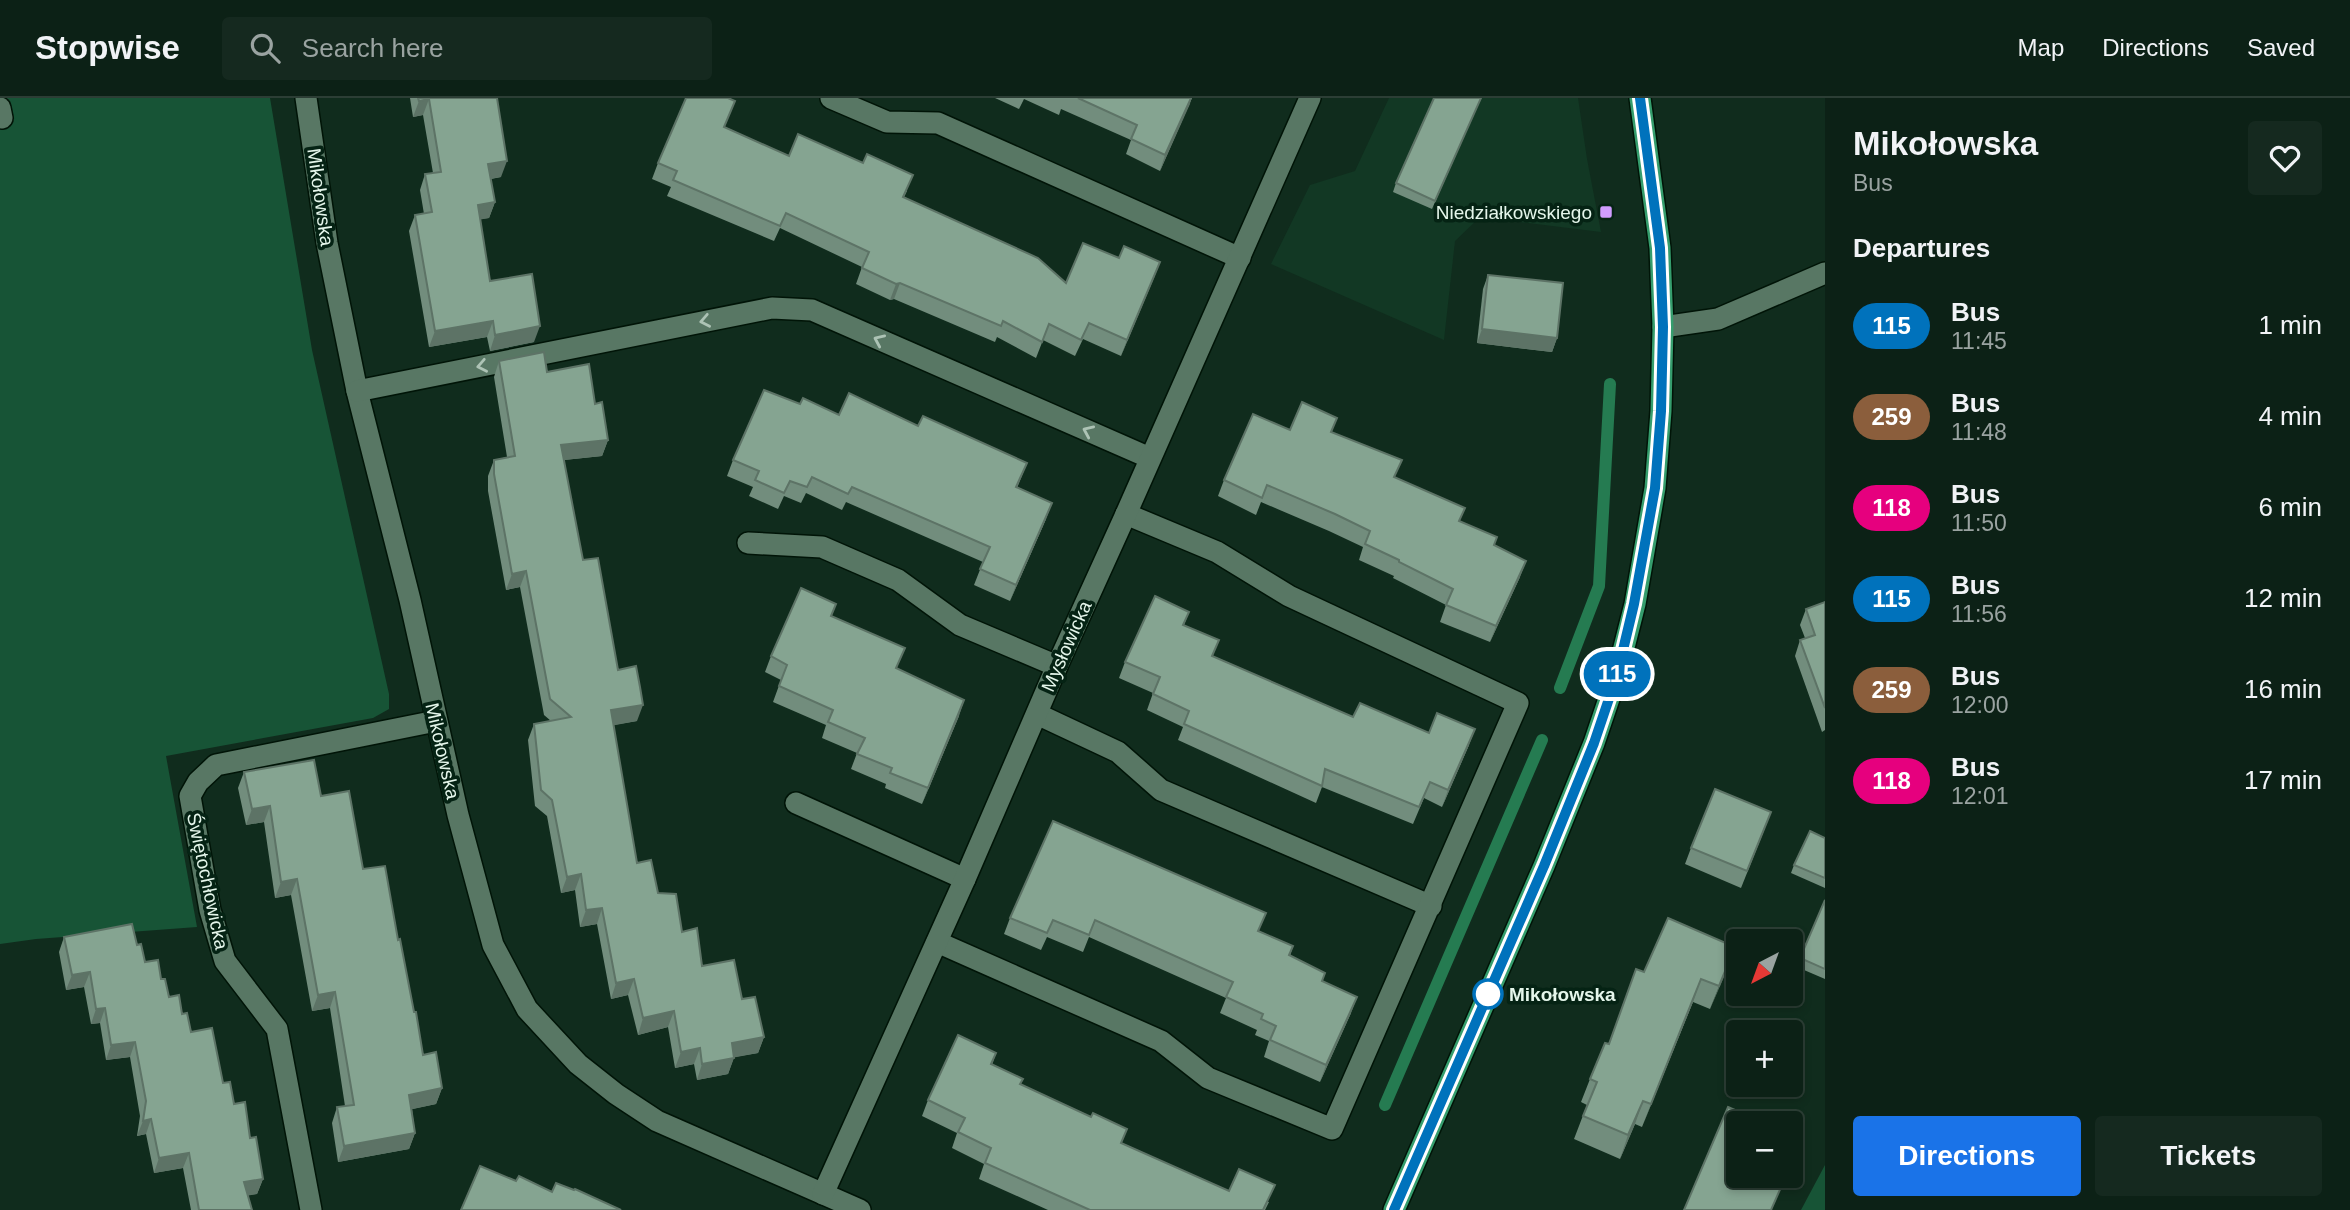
<!DOCTYPE html>
<meta charset="utf-8">
<style>
:root{--surface:#0c2116;--page:#15291f;--text:#f1f3f6;--muted:#9aa3a1;--line:#2c3e35;--accent:#1a73e8}
body{margin:0;font-family:Helvetica,sans-serif;background:var(--page);color:var(--text);height:100vh;display:flex;flex-direction:column;font-size:26px;white-space:nowrap}
*{box-sizing:border-box;margin:0}
p{font-size:23px;color:var(--muted)}
.icon{flex:none;width:38px;height:38px;fill:none;stroke:currentColor;stroke-width:2;stroke-linecap:round;stroke-linejoin:round}
.map{position:relative;flex:1;overflow:hidden}
.sheet{display:flex;flex-direction:column;background:var(--surface);width:525px}
.sheet>*{flex:none}
.badge{padding:0 14px;border-radius:23px;font-size:24px;line-height:46px}
.needle{width:46px;rotate:221deg}
.fabs{position:absolute;left:1726px;top:831px;display:grid;gap:14px}
.fabs a{display:grid;place-items:center;width:77px;height:77px;border-radius:7px;background:var(--surface);box-shadow:0 4px 10px #0003,0 0 0 2px var(--line);font-size:35px}
.map>.badge{position:absolute;translate:-50% -50%;box-shadow:0 0 0 4px #fff}
h2{padding:0 28px;font-size:26px;line-height:63px}
.round{display:grid;place-items:center;flex:none;width:74px;height:74px;border-radius:7px;background:var(--page)}
.headline{display:flex;align-items:center;justify-content:space-between;height:119px;padding:0 28px}
h1{font-size:33px;font-weight:600;line-height:52px}
.button{display:flex;gap:14px;margin-top:auto;padding:14px 28px}
.button a{flex:1;height:80px;border-radius:7px;background:var(--accent);color:#fff;font-size:28px;font-weight:600;line-height:80px;text-align:center}
.button a+a{background:var(--page);color:var(--text)}
ul{padding:0;list-style:none}
li{display:flex;align-items:center;gap:21px;height:91px;padding:0 28px}
li div{flex:1}
li b{display:block;font-size:26px}
li em{font-style:normal}
li .badge{min-width:77px;font-weight:700;text-align:center}
header{display:flex;align-items:center;gap:42px;box-sizing:border-box;height:98px;padding:0 35px;background:var(--surface);border-bottom:2px solid var(--line)}
header strong{font-size:33px}
nav{display:flex;gap:38px;margin-inline-start:auto;font-size:24px}
.search{width:490px;height:63px;background:var(--page);display:flex;align-items:center;gap:18px;box-sizing:border-box;padding:0 24px;border-radius:7px;color:var(--muted);font-size:26px}
main{display:flex;flex:1;min-height:0}
.map>svg:first-child{display:block}
.built{fill:#123824}
.green{fill:#175436}
.lines{fill:none;stroke-linecap:round;stroke-linejoin:round}
.stream{stroke:#257b51;stroke-width:12}
.minor-casing{stroke:#001407;stroke-width:24}
.major-casing{stroke:#001407;stroke-width:24}
.minor{stroke:#587764;stroke-width:21}
.major{stroke:#359d6d;stroke-width:21}
.wall{fill:#728d7d}
.shaded-wall{fill:#5d7366}
.building{fill:#85a491;stroke:#5d7366;stroke-width:2}
.oneway{stroke:#adc3b5}
.line-casing{stroke:#fff;stroke-width:16}
.line{stroke:#0072bc;stroke-width:10}
.poi-dot{fill:#d09dfe;stroke:#052314;stroke-width:2.5}
.stop-dot{fill:#fff;stroke:#0072bc;stroke-width:3.5}
.labels{text-anchor:middle;stroke-width:7;stroke-linejoin:round;paint-order:stroke}
.street-label{font-size:19px;fill:#e5f6eb;stroke:#052314}
.poi-label{font-size:19px;fill:#e5f6eb;stroke:#052314;text-anchor:end}
.stop-label{font-size:19px;font-weight:bold;fill:#e5f6eb;stroke:#052314;text-anchor:start}
</style>
<header>
<strong>Stopwise</strong>
<div class="search"><svg class="icon" aria-label="search" viewBox="0 0 24 24"><circle cx="10" cy="10" r="6"/><path d="M15 15l6 6"/></svg>Search here</div>
<nav><a>Map</a><a>Directions</a><a>Saved</a></nav>
</header>
<main>
<div class="map">
<svg width="1825" height="1112" viewBox="0 0 1825 1112">
<rect width="100%" height="100%" fill="#102c1d"/>
<path class="built" d="M1389,0H1578L1587,61L1601,134L1480,119L1455,143L1444,242L1271,166L1310,87L1355,73Z"/>
<g class="green">
<path d="M0,0H270L312,252L389,596V611L373,620L166,658L197,829L36,841L0,846Z"/>
<path d="M1825,1067V1112H1801Z"/>
</g>
<g class="lines">
<g class="stream">
<path d="M1560,590L1599,488L1610,286"/>
<path d="M1385,1007L1542,642"/>
</g>
<g class="minor-casing">
<g id="minor">
<path d="M306,0L327,145L357,293L410,502L458,717L493,847L527,911L578,966L616,996L657,1023L860,1112"/>
<path d="M831,0L887,24L938,25L1240,160"/>
<path d="M0,10L2,20"/>
<path d="M1663,229L1718,221L1825,175"/>
<path d="M357,293L772,210L812,212L1150,360"/>
<path d="M748,445L822,449L898,482L960,527L1057,568"/>
<path d="M1037,616L1118,654L1161,692L1431,808"/>
<path d="M796,705L965,781"/>
<path d="M937,844L1161,943L1208,980L1332,1031L1518,605L1289,498L1217,454L1126,416"/>
<path d="M823,1096L965,781L1057,568L1126,416L1310,0"/>
<path d="M311,1112L277,931L225,863L210,812L190,698L198,684L216,667L436,623"/>
</g>
</g>
<g class="major-casing">
<path id="major" d="M1394,1112L1544,768L1594,645L1617,577L1635,506L1655,390L1661,313L1663,229L1660,150L1640,0"/>
</g>
<use href="#minor" class="minor"/>
<use href="#major" class="major"/>
</g>
<g class="wall">
<path d="M410,0H497L501,79L491,81L495,104L489,120L480,121L490,183L534,244L490,253L487,239L429,249L409,133L415,117L424,116L420,92L425,76L433,75L423,17L413,19Z"/>
<path d="M995,0H1192L1160,73L1126,56L1131,42L1061,11L1059,17L1024,1L1019,11Z"/>
<path d="M1481,0L1432,111L1393,94L1396,85Z"/>
<path d="M725,29L789,58L907,93L904,99L1066,185L1119,160L1160,164L1121,258L1083,241L1075,258L1043,242L1036,260L997,239L995,244L894,201L890,202L856,186L862,169L780,130L774,143L667,98L671,89L652,81L658,65Z"/>
<path d="M1488,177L1557,240L1552,254L1477,245L1483,191Z"/>
<path d="M499,263L547,274L595,306L608,342L602,358L564,362L583,462L618,572L637,623L613,627L637,765L658,795L702,868L742,901L764,939L758,955L734,959L728,976L697,982L694,966L675,970L668,929L638,937L628,897L611,901L597,826L580,829L575,792L561,795L547,718L535,708L528,642L534,626L551,623L544,617L520,489L506,492L488,393V378L494,362L507,359L494,279Z"/>
<path d="M800,306L839,317L918,328L1027,365L1017,390L1046,421L1010,503L974,487L983,464L846,404L842,412L806,395L801,405L784,398L778,411L749,398L753,389L727,378L733,362Z"/>
<path d="M1337,320L1331,335L1494,448L1520,479L1490,544L1440,524L1446,507L1393,480L1394,478L1359,462L1363,449L1329,433L1261,404L1256,417L1218,398L1224,382L1290,332Z"/>
<path d="M1825,504V632L1822,634L1795,558L1800,542L1805,540L1800,527L1806,511Z"/>
<path d="M1189,514L1184,527L1213,558L1353,619L1429,635L1469,647L1442,709L1424,700L1413,726L1322,689L1316,705L1178,642L1183,629L1147,612L1153,595L1119,580L1125,564Z"/>
<path d="M832,518L897,571L959,618L922,706L885,690L886,686L851,671L857,655L822,640L826,627L773,604L781,582L765,574L771,558Z"/>
<path d="M244,674L321,698L363,771L398,842L423,957L442,990L436,1006L412,1011L415,1035L409,1051L338,1064L332,1025L337,1009L345,1008L330,910L312,913L291,797L275,800L264,724L246,727L238,690Z"/>
<path d="M1053,723L1259,833L1293,848L1290,858L1322,883L1351,915L1320,984L1264,959L1269,943L1255,937L1257,932L1220,915L1226,900L1089,839L1083,854L1047,839L1041,852L1004,836L1010,820Z"/>
<path d="M1765,730L1741,790L1685,766L1691,750Z"/>
<path d="M1825,740V790L1791,775L1794,767Z"/>
<path d="M1825,802V881L1797,869Z"/>
<path d="M64,839L137,847L145,864L161,881L169,899L182,916L191,934L223,985L250,1040L263,1081L257,1096L248,1097L252,1112H191L183,1070L154,1075L146,1036L137,1038L140,1018L130,959L106,962L100,925L91,926L84,889L66,892L59,854Z"/>
<path d="M1735,849L1710,911L1693,904L1642,1029L1635,1026L1620,1061L1574,1041L1587,1007L1581,1004L1590,981L1609,946L1644,874Z"/>
<path d="M996,955L992,967L1021,987L1122,1045L1229,1093L1269,1104L1265,1112H1048L979,1081L984,1066L952,1050L957,1035L922,1018L928,1002Z"/>
</g>
<g class="shaded-wall">
<path d="M1191,0L1190,6L1160,73L1165,57Z"/>
<path d="M429,1L423,17L413,19L419,3Z"/>
<path d="M507,63L501,79L483,82L488,66Z"/>
<path d="M495,104L489,120L472,123L478,107Z"/>
<path d="M1160,164L1154,180L1121,258L1127,242Z"/>
<path d="M900,185L894,201L890,202L896,186Z"/>
<path d="M493,223L487,239L429,249L435,233Z"/>
<path d="M540,228L534,244L490,253L495,237Z"/>
<path d="M1482,231L1557,240L1552,254L1477,245Z"/>
<path d="M608,342L602,358L555,363L561,347Z"/>
<path d="M1052,405L1046,421L1010,503L1016,487Z"/>
<path d="M1526,463L1520,479L1490,544L1496,528Z"/>
<path d="M526,473L520,489L506,492L512,476Z"/>
<path d="M964,602L959,618L922,706L928,690Z"/>
<path d="M643,607L637,623L605,629L611,612Z"/>
<path d="M1475,631L1469,647L1442,709L1448,692Z"/>
<path d="M270,708L264,724L246,727L252,711Z"/>
<path d="M581,776L575,792L561,795L567,779Z"/>
<path d="M297,781L291,797L275,800L281,784Z"/>
<path d="M602,810L597,826L580,829L586,812Z"/>
<path d="M1735,849L1727,872L1710,911L1719,888Z"/>
<path d="M90,874L84,889L66,892L72,877Z"/>
<path d="M634,881L628,897L611,901L616,885Z"/>
<path d="M1701,881L1693,904L1642,1029L1651,1006Z"/>
<path d="M335,894L330,910L312,913L318,897Z"/>
<path d="M1357,899L1351,915L1320,984L1326,967Z"/>
<path d="M105,910L100,925L91,926L96,911Z"/>
<path d="M674,913L668,929L638,937L643,920Z"/>
<path d="M764,939L758,955L726,961L732,945Z"/>
<path d="M135,944L130,959L106,962L111,947Z"/>
<path d="M700,950L694,966L675,970L681,954Z"/>
<path d="M734,960L728,976L697,982L702,966Z"/>
<path d="M442,990L436,1006L404,1013L409,997Z"/>
<path d="M1643,1003L1635,1026L1620,1061L1628,1037Z"/>
<path d="M151,1021L146,1036L137,1038L143,1023Z"/>
<path d="M415,1035L409,1051L338,1064L344,1048Z"/>
<path d="M189,1055L183,1070L154,1075L159,1060Z"/>
<path d="M263,1081L257,1096L239,1099L244,1084Z"/>
</g>
<g class="building">
<path d="M418,0H497L507,63L488,66L495,104L478,107L490,183L532,176L540,228L495,237L493,223L435,233L415,117L432,114L425,76L441,74L429,1L419,3Z"/>
<path d="M686,0H728L735,3L724,29L789,58L798,36L863,65L867,56L913,77L903,99L1038,160L1066,185L1083,145L1119,160L1124,148L1160,164L1127,242L1089,225L1081,242L1049,226L1042,244L1003,223L1001,228L900,185L896,186L862,170L869,154L786,115L780,128L673,82L677,73L658,65Z"/>
<path d="M1078,0H1191L1165,57L1131,41L1137,27Z"/>
<path d="M1434,0H1481L1435,103L1396,85Z"/>
<path d="M1488,177L1563,185L1557,240L1482,231Z"/>
<path d="M544,254L547,274L589,266L595,306L602,304L608,342L561,347L583,462L598,460L618,572L636,568L640,589L643,607L611,612L637,765L651,762L658,795L676,796L682,834L697,830L702,868L734,862L742,901L755,899L764,939L732,945L734,960L702,966L700,950L681,954L674,913L643,920L634,881L616,885L602,810L586,812L581,776L567,779L552,702L541,692L534,626L571,619L550,601L526,473L512,476L494,376V362L515,358L499,263Z"/>
<path d="M764,292L800,306L803,300L839,317L849,295L918,328L923,318L1027,365L1016,389L1052,405L1016,487L980,471L990,449L852,389L848,396L812,379L807,389L790,383L784,395L755,382L759,373L733,362Z"/>
<path d="M1302,304L1337,320L1331,334L1402,362L1394,379L1465,410L1459,423L1497,439L1494,447L1526,463L1496,528L1446,507L1453,491L1399,464V462L1365,446L1370,433L1335,416L1267,387L1262,400L1224,382L1253,316L1290,332Z"/>
<path d="M801,490L836,506L831,518L905,550L896,570L964,602L928,690L890,675L892,670L857,656L865,640L828,624L833,612L779,588L787,567L771,558Z"/>
<path d="M1155,498L1189,514L1183,527L1219,542L1212,558L1353,619L1360,605L1429,635L1437,615L1475,631L1448,692L1430,684L1419,709L1325,671L1322,688L1184,626L1189,613L1153,596L1160,579L1125,564Z"/>
<path d="M1825,504V610L1800,542L1815,537L1806,511Z"/>
<path d="M314,662L321,698L349,693L363,771L385,768L398,842L400,841L414,914H416L423,957L436,954L442,990L409,997L415,1035L344,1048L337,1009L354,1007L335,894L318,897L297,781L281,784L270,708L252,711L244,674Z"/>
<path d="M1715,691L1771,714L1747,773L1691,750Z"/>
<path d="M1053,723L1266,815L1258,833L1293,848L1289,857L1325,875L1322,883L1357,899L1326,967L1270,942L1276,928L1261,921L1263,916L1226,899L1233,884L1095,822L1089,837L1053,822L1047,835L1010,820Z"/>
<path d="M1810,733L1825,740V780L1794,767Z"/>
<path d="M1825,802V871L1800,860Z"/>
<path d="M1668,820L1735,849L1719,888L1701,881L1651,1006L1643,1003L1628,1037L1583,1018L1597,984L1590,981L1605,945L1609,946L1636,871L1644,874Z"/>
<path d="M132,826L137,847L141,846L145,864L158,862L161,881H165L169,899L179,897L182,916L187,915L191,934L212,930L223,985L230,984L234,1006L245,1004L250,1040L256,1039L263,1081L244,1084L252,1112H199L189,1055L159,1060L151,1021L143,1023L146,1003L135,944L111,947L105,910L96,911L90,874L72,877L64,839Z"/>
<path d="M958,937L996,955L991,966L1023,981L1020,986L1091,1019L1093,1015L1127,1031L1121,1045L1229,1093L1239,1071L1275,1087L1263,1112H1090L985,1065L991,1050L958,1034L965,1020L928,1002Z"/>
<path d="M1728,1009L1767,1026H1738V1078H1786L1771,1112H1684Z"/>
<path d="M1790,1035L1802,1041L1790,1068Z"/>
<path d="M480,1068L516,1083L519,1078L552,1094L556,1085L574,1092L575,1091L621,1112H461Z"/>
</g>
<defs><path id="oneway-chevron" d="M-2-3.5L2.5 0L-2 3.5" fill="none" stroke-width="1.6" stroke-linecap="round" stroke-linejoin="round" transform="scale(1.75)"/></defs>
<g class="oneway">
<use href="#oneway-chevron" transform="translate(705 223) rotate(169)"/>
<use href="#oneway-chevron" transform="translate(879 242) rotate(-156)"/>
<use href="#oneway-chevron" transform="translate(482 268) rotate(169)"/>
<use href="#oneway-chevron" transform="translate(1088 333) rotate(-156)"/>
</g>
<g class="lines">
<g class="line-casing">
<path id="line" d="M1394,1112L1544,768L1594,645L1617,577L1634,506L1655,390L1661,313L1663,229L1660,150L1640,0"/>
</g>
<use href="#line" class="line"/>
</g>
<rect class="poi-dot" x="1599" y="107" width="14" height="14" rx="3.5"/>
<circle class="stop-dot" cx="1488" cy="896" r="14"/>
<g class="labels">
<g class="street-label">
<text transform="translate(321 99) rotate(82)" y="7">Mikołowska</text>
<text transform="translate(1066 548) rotate(-66)" y="7">Mysłowicka</text>
<text transform="translate(443 653) rotate(77)" y="7">Mikołowska</text>
<text transform="translate(208 783) rotate(78)" y="7">Świętochłowicka</text>
</g>
<g class="poi-label">
<text x="1592" y="121">Niedziałkowskiego</text>
</g>
<g class="stop-label">
<text x="1509" y="903">Mikołowska</text>
</g>
</g>
</svg>
<div class="fabs">
<a><svg class="needle" viewBox="-14 -14 28 28"><path d="M0-13l5 13h-10z" fill="#e53935"/><path d="M0 13l5-13h-10z" fill="#9aa3a1"/></svg></a>
<a>+</a>
<a>−</a>
</div>
<b class="badge" style="left:1617px;top:576px;background:#0072bc;color:#fff">115</b>
</div>
<section class="sheet">
<div class="headline"><div><h1>Mikołowska</h1><p>Bus</p></div><a class="round"><svg class="icon" aria-label="heart" viewBox="0 0 24 24"><path d="M12 20l-8-8c-3-5 5-10 8-4 3-6 11-1 8 4z"/></svg></a></div>
<h2>Departures</h2>
<ul>
<li><span class="badge" style="background:#0072bc;color:#fff">115</span><div><b>Bus</b><p>11:45</p></div><em>1 min</em></li>
<li><span class="badge" style="background:#8b5e3c;color:#fff">259</span><div><b>Bus</b><p>11:48</p></div><em>4 min</em></li>
<li><span class="badge" style="background:#e6007e;color:#fff">118</span><div><b>Bus</b><p>11:50</p></div><em>6 min</em></li>
<li><span class="badge" style="background:#0072bc;color:#fff">115</span><div><b>Bus</b><p>11:56</p></div><em>12 min</em></li>
<li><span class="badge" style="background:#8b5e3c;color:#fff">259</span><div><b>Bus</b><p>12:00</p></div><em>16 min</em></li>
<li><span class="badge" style="background:#e6007e;color:#fff">118</span><div><b>Bus</b><p>12:01</p></div><em>17 min</em></li>
</ul>
<div class="button"><a>Directions</a><a>Tickets</a></div>
</section>
</main>
